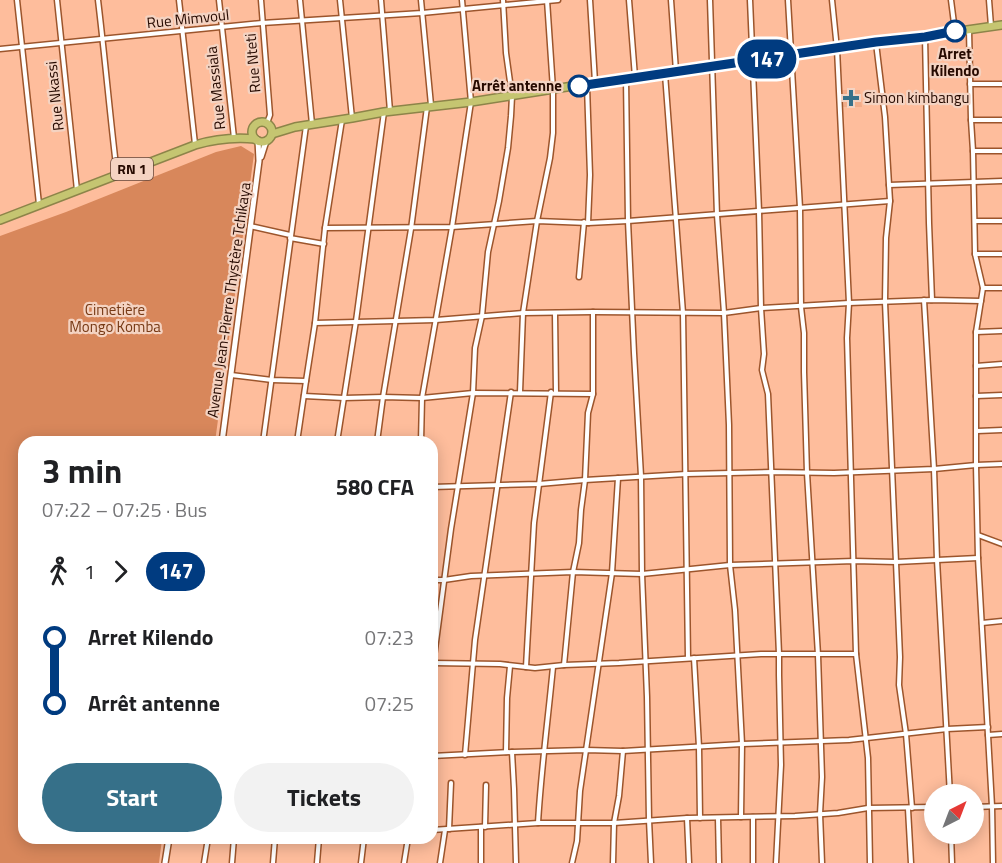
<!DOCTYPE html>
<meta charset="utf-8">
<style>
:root{--surface:#fff;--page:#f2f2f2;--text:#202124;--muted:#757577;--accent:#367089}
body{margin:0;font-family:"Titillium Web",sans-serif;background:var(--page);color:var(--text);height:100vh;display:flex;flex-direction:column;font-size:22px;white-space:nowrap}
*{box-sizing:border-box;margin:0}
p{font-size:20px;color:var(--muted)}
.icon{flex:none;width:33px;height:33px;fill:none;stroke:currentColor;stroke-width:2;stroke-linecap:round;stroke-linejoin:round}
.map{position:relative;flex:1;overflow:hidden}
.details{position:absolute;left:18px;top:436px;width:420px;height:408px;display:flex;flex-direction:column;background:var(--surface);border-radius:18px;box-shadow:0 3px 15px #0003}
.details>*{flex:none}
.badge{padding:0 12px;border-radius:20px;font-size:21px;line-height:39px}
.needle{width:39px;rotate:42deg}
.buttons{position:absolute;left:924px;top:784px;display:grid;gap:12px}
.buttons a{display:grid;place-items:center;width:60px;height:60px;border-radius:50%;background:var(--surface);box-shadow:0 3px 15px #0003;font-size:30px}
.map>.badge{position:absolute;translate:-50% -50%;box-shadow:0 0 0 3px #fff}
.legs{display:flex;align-items:center;gap:9px;height:66px;padding:0 24px;font-size:20px}
.legs p{margin-inline-start:auto}
.overview{display:flex;align-items:center;justify-content:space-between;height:102px;padding:0 24px}
h1{font-size:33px;font-weight:700;line-height:45px}
.cta{display:flex;gap:12px;margin-top:auto;padding:12px 24px}
.cta a{flex:1;height:69px;border-radius:36px;background:var(--accent);color:#fff;font-size:24px;font-weight:700;line-height:69px;text-align:center}
.cta a+a{background:var(--page);color:var(--text)}
ul{padding:0 24px;list-style:none}
li{display:flex;align-items:center;gap:21px;height:66px;font-size:22px}
li i{display:grid;place-items:center;width:9px;height:100%;margin:0 8px;background:currentColor}
li i::after{content:'';width:15px;height:15px;margin:-8px;border:4px solid;border-radius:50%;background:var(--surface)}
li p{margin-inline-start:auto}
li:first-child i{background:linear-gradient(#0000 50%,currentColor 0)}
li:last-child i{background:linear-gradient(currentColor 50%,#0000 0)}
.map>svg:first-child{display:block}
.built{fill:#f2ad8a}
.green{fill:#d8875b}
.lines{fill:none;stroke-linecap:round;stroke-linejoin:round}
.street-casing{stroke:#9c552c;stroke-width:7}
.secondary-casing{stroke:#9c552c;stroke-width:8}
.highway-casing{stroke:#8d8449;stroke-width:10}
.street{stroke:#fff;stroke-width:4}
.secondary{stroke:#fff;stroke-width:5}
.highway{stroke:#c5c571;stroke-width:7}
.line-1-casing{stroke:#fff;stroke-width:14}
.line-1{stroke:#003b80;stroke-width:9}
.stop-1-dot{fill:#fff;stroke:#003b80;stroke-width:3}
.poi-dot{fill:#367089;stroke:#f4d3c2;stroke-width:2}
.labels{text-anchor:middle;stroke-width:4.5;stroke-linejoin:round;paint-order:stroke}
.shield{fill:#f4d3c2;stroke:#64463a;stroke-width:1.5}
.shield-label{font-size:14px;font-weight:bold;fill:#260a00}
.street-label{font-size:15px;fill:#260a00;stroke:#f4d3c2}
.stop-label{font-size:15px;font-weight:bold;fill:#260a00;stroke:#f4d3c2}
.poi-label{font-size:15px;fill:#260a00;stroke:#f4d3c2;text-anchor:start}
.park-label{font-size:15px;fill:#773a15;stroke:#f4d3c2}
</style>
<div class="map">
<svg width="1002" height="863" viewBox="0 0 1002 863">
<rect width="100%" height="100%" fill="#febd9c"/>
<path class="built" d="M840,90H860L862,107H841Z"/>
<path class="green" d="M241,146L254,154L215,442H24V838L162,839L159,863H0V236L66,212L216,152Z"/>
<g class="lines">
<g class="street-casing">
<g id="street">
<path d="M17,0L39,204"/>
<path d="M57,0L77,190"/>
<path d="M98,0C105,58 110,116 117,174"/>
<path d="M179,0L195,144"/>
<path d="M219,0L234,138"/>
<path d="M261,0L270,115L267,123"/>
<path d="M300,0L312,124"/>
<path d="M340,0L352,118"/>
<path d="M381,0L390,111"/>
<path d="M421,0L431,105"/>
<path d="M590,0L595,82"/>
<path d="M629,0L635,77"/>
<path d="M671,0L676,71"/>
<path d="M710,0L717,215L724,313L729,425L730,565L735,610L742,744L741,817"/>
<path d="M750,0L759,211L761,308L764,354L762,370L768,394L779,654V675L781,765L776,863"/>
<path d="M788,0L800,208L801,307L804,333V372L807,473L818,655L822,777L820,814L822,863"/>
<path d="M832,0L837,49L849,303L847,338L856,654L868,758L870,863"/>
<path d="M951,0L955,31"/>
<path d="M989,0L991,26"/>
<path d="M969,30L971,120L973,151L975,254L983,288L976,332V465L978,558L992,806L993,863"/>
<path d="M925,37L929,223L932,300"/>
<path d="M876,43L885,117L889,185L890,201L886,238L885,302L900,657L899,685L906,734L912,808"/>
<path d="M0,49L262,23L422,13L558,0"/>
<path d="M665,74L683,313L688,658"/>
<path d="M626,79L628,221L634,353L641,476L642,574L647,697L649,820L651,863"/>
<path d="M970,84H1002"/>
<path d="M587,86L590,175L588,223"/>
<path d="M971,120H1002"/>
<path d="M973,151H1002"/>
<path d="M889,185L1002,181"/>
<path d="M975,221H1002"/>
<path d="M250,226L290,235"/>
<path d="M325,228L452,227L537,221L588,223L628,221L890,201"/>
<path d="M290,238L324,244"/>
<path d="M975,254H1002"/>
<path d="M579,277L584,222"/>
<path d="M983,288H1002"/>
<path d="M924,300L934,469L937,560L950,795"/>
<path d="M555,313L556,393"/>
<path d="M315,323L325,228L342,120"/>
<path d="M976,332L1002,331"/>
<path d="M976,366L1002,364"/>
<path d="M231,375L272,380L306,381L315,323L436,320L523,313L593,312L724,313L761,308L849,303L932,300L981,301"/>
<path d="M520,392L523,313L537,221L550,158L553,133V89L547,0"/>
<path d="M304,396L344,398L383,397L422,398L473,393L593,394"/>
<path d="M976,396L1002,395"/>
<path d="M977,431L1002,430"/>
<path d="M263,442L306,126"/>
<path d="M297,442L306,381"/>
<path d="M337,442L356,321L384,112"/>
<path d="M377,442L383,397L411,229L427,107"/>
<path d="M421,442L422,398L452,227L471,102L462,0"/>
<path d="M432,487L539,484L585,480L686,474L772,472L834,473L934,469L976,465L1002,464"/>
<path d="M978,535L1002,544"/>
<path d="M432,580H444L471,576L573,572L642,574L730,565L854,561L896,562L978,558"/>
<path d="M982,623L1002,621"/>
<path d="M694,658L699,747L700,818"/>
<path d="M433,663L500,664L535,668L564,665L619,663L761,654H856"/>
<path d="M564,665L573,572L579,543L581,510L585,480L588,413L593,394V312"/>
<path d="M526,667L534,523L551,392"/>
<path d="M432,672L451,529L473,393L475,348L482,316L488,252L499,201L508,148L511,116L512,96L506,53L503,0"/>
<path d="M988,735L1002,734"/>
<path d="M506,752L507,698L510,666"/>
<path d="M512,752L514,789L516,863"/>
<path d="M465,755L475,640L511,392"/>
<path d="M432,756L512,752L586,750L623,751L742,744L849,740L947,729L988,727"/>
<path d="M974,807L1002,806"/>
<path d="M908,809L911,863"/>
<path d="M753,817V863"/>
<path d="M687,818L689,863"/>
<path d="M718,818L719,863"/>
<path d="M538,823C541,771 548,719 553,667"/>
<path d="M485,827L486,785"/>
<path d="M449,829L451,783"/>
<path d="M432,830L538,823H614L687,818L795,816L838,813L868,808L934,807"/>
<path d="M951,834L952,863"/>
<path d="M204,863L208,838"/>
<path d="M232,863L234,838"/>
<path d="M273,863L275,838"/>
<path d="M317,863L319,838"/>
<path d="M361,863L364,838"/>
<path d="M404,863L408,838"/>
<path d="M440,863L445,830"/>
<path d="M481,863V827"/>
<path d="M572,863L577,841L580,791L612,573L618,478"/>
<path d="M613,863L614,823L619,796L623,751"/>
</g>
</g>
<g class="secondary-casing">
<g id="secondary">
<path d="M261,157L266,141"/>
<path d="M222,442L259,161L258,140"/>
<path d="M165,863L169,838"/>
</g>
</g>
<g class="highway-casing">
<g id="highway">
<circle cx="262" cy="132" r="10"/>
<path d="M272,134L295,127L352,118L384,112L471,102L573,86H587L595,83L1002,25"/>
<path d="M0,220L195,145C215,139 234,137 255,139"/>
</g>
</g>
<use href="#street" class="street"/>
<use href="#secondary" class="secondary"/>
<use href="#highway" class="highway"/>
</g>
<g class="lines">
<g class="line-1-casing">
<path id="line-1" d="M579,86L876,42L925,37L955,31"/>
</g>
<use href="#line-1" class="line-1"/>
</g>
<g class="stop-1-dot">
<circle cx="955" cy="31" r="10"/>
<circle cx="579" cy="86" r="10"/>
</g>
<path class="poi-dot" d="M848 89h6v6h6v6h-6v6h-6v-6h-6v-6h6z"/>
<g class="labels">
<rect class="shield" x="111" y="158" width="42" height="22" rx="4.5"/>
<g class="shield-label">
<text x="132" y="174">RN 1</text>
</g>
<g class="street-label">
<text transform="translate(188 19) rotate(-6)" y="5">Rue Mimvoul</text>
<text transform="translate(253 63) rotate(-95)" y="5">Rue Nteti</text>
<text transform="translate(216 88) rotate(-96)" y="5">Rue Massiala</text>
<text transform="translate(55 96) rotate(-96)" y="5">Rue Nkassi</text>
<text transform="translate(229 300) rotate(-82)" y="5">Avenue Jean-Pierre Thystère Tchikaya</text>
</g>
<g class="stop-label">
<text x="955" y="59">Arret<tspan x="955" dy="17">Kilendo</tspan></text>
<text x="562" y="91" text-anchor="end">Arrêt antenne</text>
</g>
<g class="poi-label">
<text x="864" y="103">Simon kimbangu</text>
</g>
<g class="park-label">
<text x="115" y="315">Cimetière<tspan x="115" dy="17">Mongo Komba</tspan></text>
</g>
</g>
</svg>
<div class="buttons">
<a><svg class="needle" viewBox="-14 -14 28 28"><path d="M0-13l5 13h-10z" fill="#e53935"/><path d="M0 13l5-13h-10z" fill="#757577"/></svg></a>
</div>
<b class="badge" style="left:767px;top:59px;background:#003b80;color:#fff">147</b>
<section class="details">
<div class="overview"><div><h1>3 min</h1><p>07:22 – 07:25 · Bus</p></div><b>580 CFA</b></div>
<div class="legs"><svg class="icon" aria-label="walk" viewBox="0 0 24 24"><circle cx="13" cy="4" r="2"/><path d="M13 8l-2 6 4 7M11 14l-3 7M7 12l3-4h3l4 4"/></svg>1<svg class="icon" aria-label="forward" viewBox="0 0 24 24"><path d="M9 5l7 7-7 7"/></svg><b class="badge" style="background:#003b80;color:#fff">147</b></div>
<ul>
<li><i style="color:#003b80"></i><b>Arret Kilendo</b><p>07:23</p></li>
<li><i style="color:#003b80"></i><b>Arrêt antenne</b><p>07:25</p></li>
</ul>
<div class="cta"><a>Start</a><a>Tickets</a></div>
</section>
</div>
